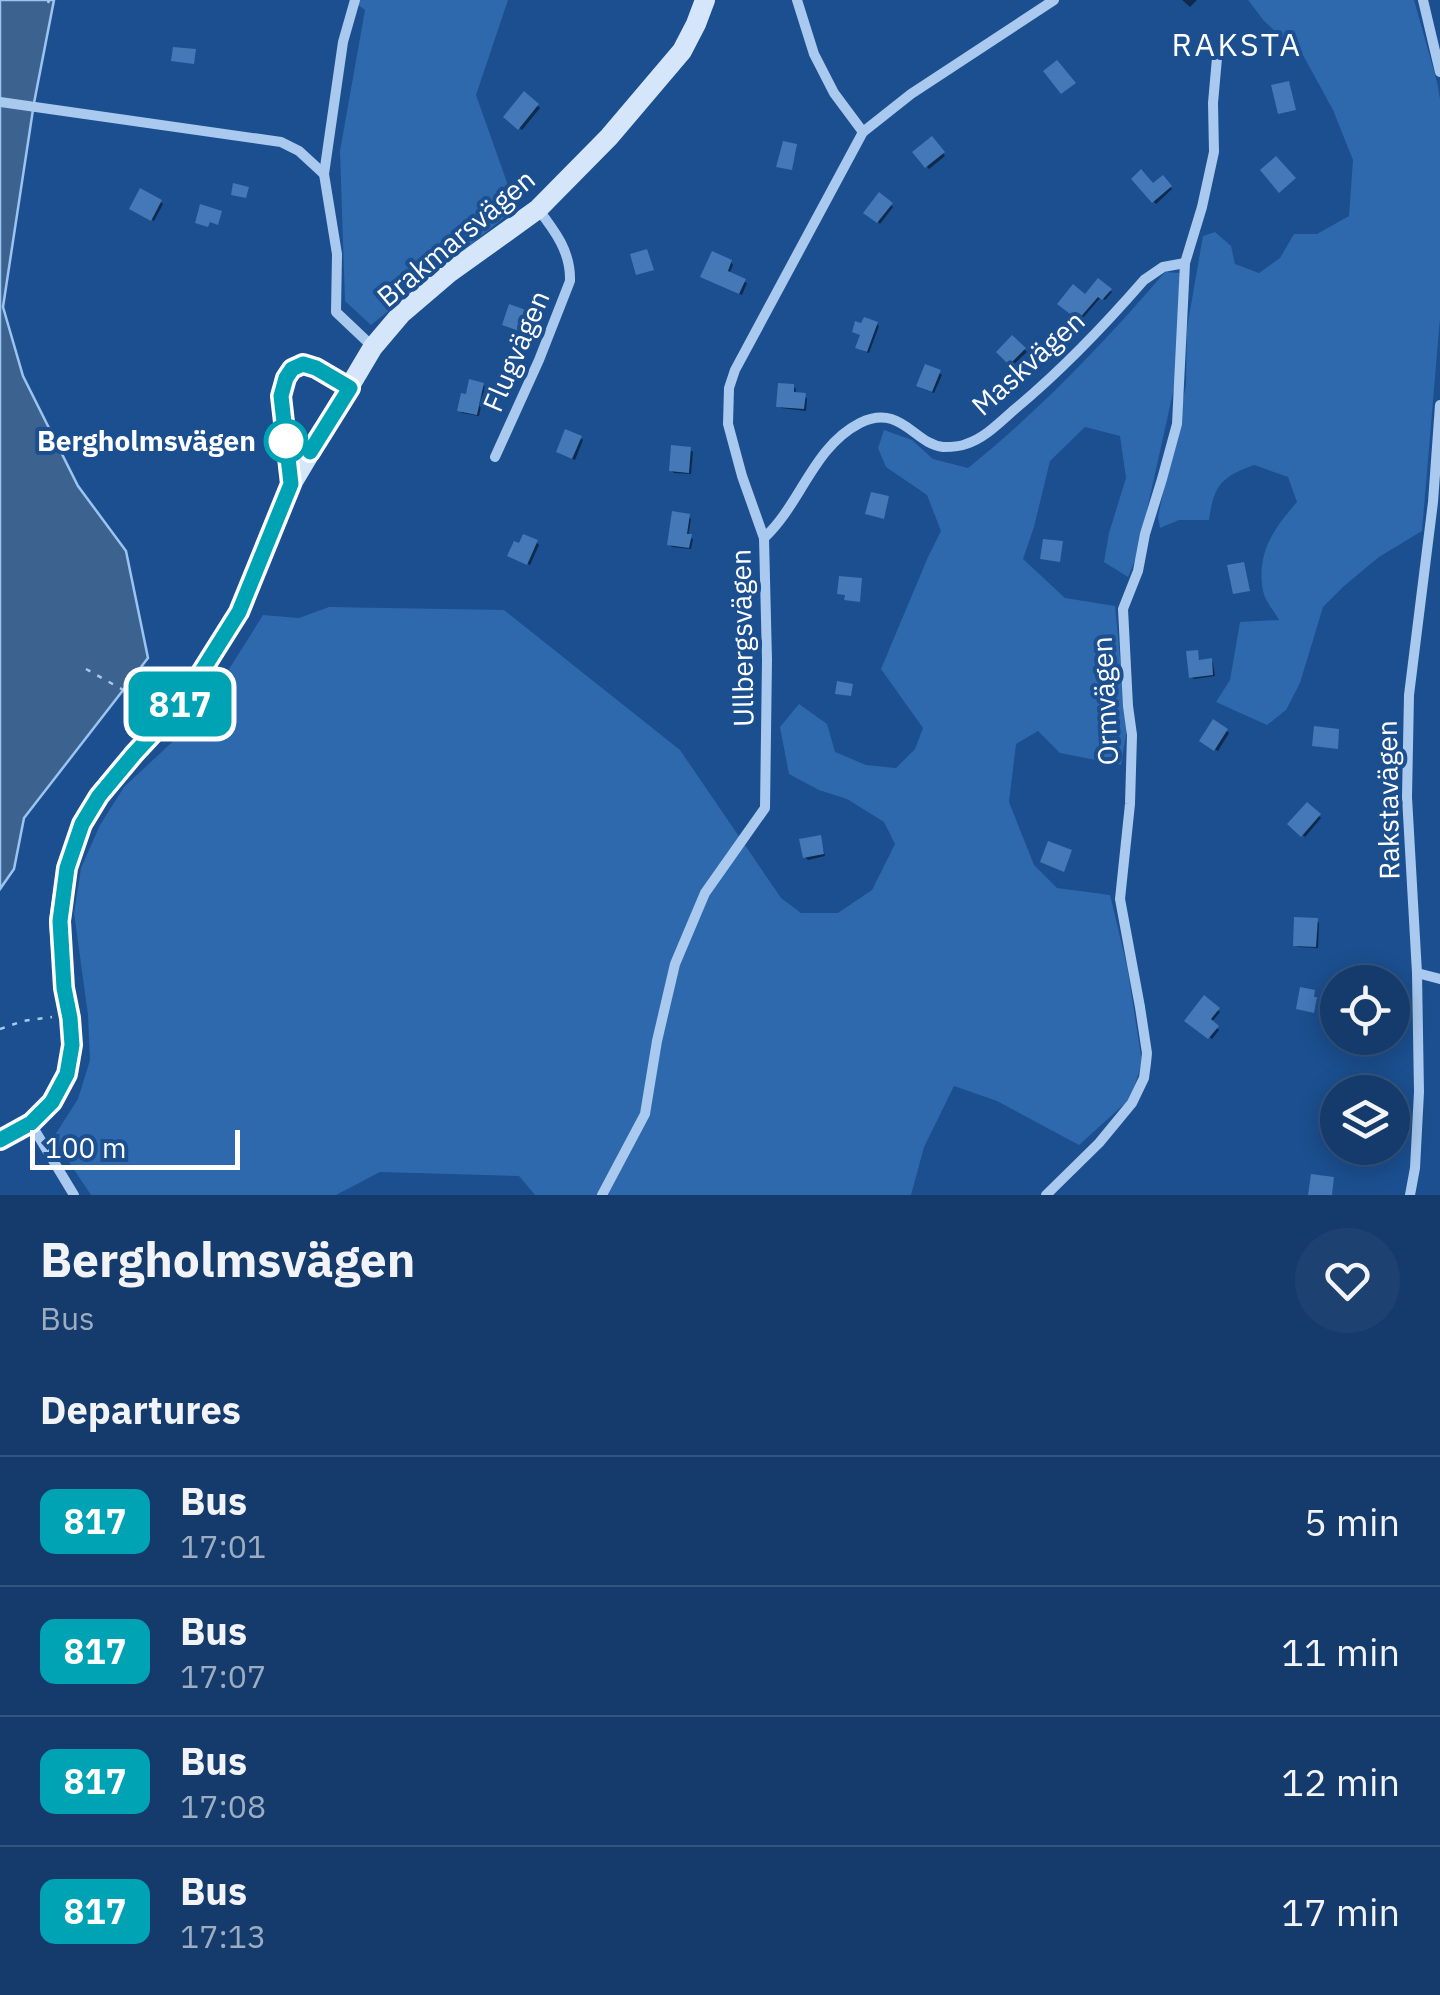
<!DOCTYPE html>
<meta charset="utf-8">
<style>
:root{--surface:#143b6b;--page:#1d4271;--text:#f1f3f6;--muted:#9dadc1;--line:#33557e}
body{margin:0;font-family:"IBM Plex Sans",sans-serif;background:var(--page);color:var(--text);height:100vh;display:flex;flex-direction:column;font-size:38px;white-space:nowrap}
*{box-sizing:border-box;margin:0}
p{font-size:32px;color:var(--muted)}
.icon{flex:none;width:55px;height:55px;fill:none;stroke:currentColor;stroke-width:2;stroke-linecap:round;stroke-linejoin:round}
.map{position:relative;height:1195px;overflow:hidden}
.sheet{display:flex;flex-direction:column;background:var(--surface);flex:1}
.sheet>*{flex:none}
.badge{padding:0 20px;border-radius:15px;font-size:35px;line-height:65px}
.tools{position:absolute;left:1320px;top:965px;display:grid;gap:20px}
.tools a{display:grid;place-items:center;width:90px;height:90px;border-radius:50%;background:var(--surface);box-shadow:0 5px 25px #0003,0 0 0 2px var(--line);font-size:50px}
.scale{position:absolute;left:30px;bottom:25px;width:210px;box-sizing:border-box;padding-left:10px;border:5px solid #fff;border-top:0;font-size:28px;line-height:35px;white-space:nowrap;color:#fff;-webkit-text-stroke:8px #1b4f8f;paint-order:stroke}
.map>.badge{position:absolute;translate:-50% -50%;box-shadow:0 0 0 5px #fff}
h2{padding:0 40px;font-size:38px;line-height:90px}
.round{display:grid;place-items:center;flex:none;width:105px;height:105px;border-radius:52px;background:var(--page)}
.head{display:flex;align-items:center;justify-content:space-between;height:170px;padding:0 40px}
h1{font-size:48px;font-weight:700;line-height:75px}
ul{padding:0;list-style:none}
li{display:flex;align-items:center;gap:30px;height:130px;padding:0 40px;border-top:2px solid var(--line)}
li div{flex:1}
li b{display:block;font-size:38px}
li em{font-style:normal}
li .badge{min-width:110px;font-weight:700;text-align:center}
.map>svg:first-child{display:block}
.green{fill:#2e69ad}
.water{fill:#3c6290;stroke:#9cc4f0;stroke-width:2.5}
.shadow{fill:#0007}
.building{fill:#4478b7}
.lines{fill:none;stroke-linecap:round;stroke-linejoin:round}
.path{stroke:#a9c9ee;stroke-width:2.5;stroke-dasharray:5 8;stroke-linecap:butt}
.lane{stroke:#a9c9ee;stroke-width:8}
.street{stroke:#a9c9ee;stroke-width:10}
.secondary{stroke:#d6e6fa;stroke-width:20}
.line-casing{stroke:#fff;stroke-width:22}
.line{stroke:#00a3b4;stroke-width:15}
.stop-dot{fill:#fff;stroke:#00a3b4;stroke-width:5}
.labels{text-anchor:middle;stroke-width:8;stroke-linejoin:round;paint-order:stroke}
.street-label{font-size:28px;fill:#fff;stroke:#1b4f8f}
.stop-label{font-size:28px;font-weight:bold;fill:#fff;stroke:#1b4f8f;text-anchor:end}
.quarter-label{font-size:32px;letter-spacing:2.5px;fill:#fff;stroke:#1b4f8f}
</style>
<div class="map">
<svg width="1440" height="1195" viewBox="0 0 1440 1195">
<rect width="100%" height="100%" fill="#1b4f8f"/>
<g class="green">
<path d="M352,0H508L476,95L516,208L371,325L345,301L340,151L365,10Z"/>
<path d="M1248,0H1414L1437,82L1440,99V318L1422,531L1379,557L1344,586L1323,607L1300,683L1286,710L1267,725L1216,702L1230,680L1240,622L1279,620C1274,611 1265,601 1263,591C1256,553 1274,528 1297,502L1288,477L1254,465C1221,477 1214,485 1209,520H1179L1160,528L1158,517L1186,385L1187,328L1203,236L1215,232L1231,246L1235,264L1259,273L1280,258L1294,234H1317L1349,216L1353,160L1333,110L1304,57L1264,21Z"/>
<path d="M1165,272L1180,273L1176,379L1137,555L1128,577L1104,562L1109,533L1126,478L1120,436L1085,427L1050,461L1034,527L1023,559L1065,598L1115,606L1127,729L1121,765L1060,753L1038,731L1016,744L1009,802L1034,865L1057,888L1110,895L1127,966L1142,1062L1131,1098L1079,1145L997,1101L954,1086L924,1147L911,1195H535L519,1176L380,1172L336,1195H91L53,1138L78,1099L90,1060L88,1015L74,913L81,868L100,825L124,787L199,717L263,615L299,618L329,607L504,610L680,750L781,898L801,913H838L872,890L895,844L884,822L847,799L819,790L789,774L780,727L799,704L827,724L835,752L866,765L896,768L915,749L923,728L881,669L928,557L941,531L927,495L886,467L878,448L884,430L912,440L933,459L968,468C1041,409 1104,343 1165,272Z"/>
</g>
<path class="water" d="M0,0H54L34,103L3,307L23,376L78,486L126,551L148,658L24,818L14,869L0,889Z"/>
<g class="shadow">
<path d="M1182,0H1197L1190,7Z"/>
<path d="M524,95L540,108L522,130L506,116Z"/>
<path d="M932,140L945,156L929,169L916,153Z"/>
<path d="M1162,178L1172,189L1156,204L1134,179L1153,186Z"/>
<path d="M880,196L893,207L880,224L867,213Z"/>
<path d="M161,202L163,204L154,221L134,211Z"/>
<path d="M731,262L733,265L729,274L747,283L742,295L706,278Z"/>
<path d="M1098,281L1112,292L1105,300L1101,297L1081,320L1061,303L1085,297Z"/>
<path d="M876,324L879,326L869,353L861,350Z"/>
<path d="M1012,338L1027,352L1013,365L999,352Z"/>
<path d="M939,373L942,375L934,393L921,388Z"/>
<path d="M483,385L485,387L479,416L462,413L460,410Z"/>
<path d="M793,387L796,389L795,395L807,398L806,411L781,408L778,406Z"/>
<path d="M580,438L583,440L575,460L561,454Z"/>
<path d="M690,450L693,452L691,474L674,473L671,470Z"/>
<path d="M688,516L691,519L688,537L693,539L691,549L672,547L669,544Z"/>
<path d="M536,542L539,545L530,565L512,557L520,546Z"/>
<path d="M1197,653L1200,662L1211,661L1213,663L1215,676L1194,679L1191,677Z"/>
<path d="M1227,731L1229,733L1218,751L1204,743Z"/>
<path d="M1307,805L1321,818L1305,837L1290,824Z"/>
<path d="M820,838L825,856L808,860L805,857Z"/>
<path d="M1316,920L1319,923L1318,948L1298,947L1295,945Z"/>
<path d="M1204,999L1220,1012L1211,1023L1219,1030L1212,1039L1188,1021Z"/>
</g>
<g class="building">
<path d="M173,47L196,49L194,64L171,61Z"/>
<path d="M1057,60L1076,83L1061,94L1043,71Z"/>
<path d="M1289,81L1296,110L1278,114L1271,85Z"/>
<path d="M524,91L539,104L518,130L503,117Z"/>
<path d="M932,136L945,152L925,168L912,152Z"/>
<path d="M783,141L797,144L792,170L776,167Z"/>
<path d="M1276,156L1296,178L1279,193L1260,170Z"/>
<path d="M1141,169L1153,183L1163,175L1172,186L1152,203L1131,179Z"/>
<path d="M233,183L249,187L246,198L231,195Z"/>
<path d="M140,188L162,200L151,221L129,209Z"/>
<path d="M879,192L893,203L877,223L863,213Z"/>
<path d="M200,204L222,211L218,225L210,222L208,227L195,223Z"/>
<path d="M647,249L654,270L636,275L630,254Z"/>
<path d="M712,251L732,260L728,271L746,279L739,294L700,277Z"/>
<path d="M1098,278L1112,289L1102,300L1098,297L1078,320L1057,304L1073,284L1085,294Z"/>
<path d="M509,304L526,310L519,331L502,325Z"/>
<path d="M864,317L878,322L867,352L855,348L860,335L852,332L855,321L861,323Z"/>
<path d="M1012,335L1026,348L1009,365L996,352Z"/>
<path d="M1051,335L1060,344L1049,356L1039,348Z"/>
<path d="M925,364L941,370L932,392L916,386Z"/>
<path d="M469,379L484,383L477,415L457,411L461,393L466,394Z"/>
<path d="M778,383L794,384V392L806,393L804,409L776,407Z"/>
<path d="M565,429L582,436L572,459L556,452Z"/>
<path d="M671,445L691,447L689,473L669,471Z"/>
<path d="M871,492L889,496L884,519L865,514Z"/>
<path d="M672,511L690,514L687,534H692L689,548L667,545Z"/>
<path d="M523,534L538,540L527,565L507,556L514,541L519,543Z"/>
<path d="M1043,539L1063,541L1060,562L1040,559Z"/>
<path d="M1244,562L1250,591L1233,594L1227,565Z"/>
<path d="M839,576L862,578L860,602L844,600L845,595L837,594Z"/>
<path d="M1198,650L1199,660L1212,658L1213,675L1189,678L1186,651Z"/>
<path d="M837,681L853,684L851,696L835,694Z"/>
<path d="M1213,719L1228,729L1214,751L1199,741Z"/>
<path d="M1314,726L1339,729L1338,749L1312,746Z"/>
<path d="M1307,802L1321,814L1301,837L1287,824Z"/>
<path d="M821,835L824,854L803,858L799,839Z"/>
<path d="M1048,841L1072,850L1064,872L1040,862Z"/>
<path d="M1294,917L1318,918L1316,947L1293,946Z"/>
<path d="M1300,987L1315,990L1314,997H1317L1314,1013L1296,1009Z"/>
<path d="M1204,995L1220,1008L1211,1019L1219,1026L1208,1039L1184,1021Z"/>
<path d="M1311,1174L1334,1177L1332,1195H1308Z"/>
</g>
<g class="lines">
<g class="path">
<path d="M48,3L49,0"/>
<path d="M86,669L125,691"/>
<path d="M0,1029L23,1021L52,1017"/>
</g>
<path class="lane" d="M290,476C287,451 273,391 289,372C293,367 297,366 303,364L316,368L346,386"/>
<g class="street">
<path d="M355,0L343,42L324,174L337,254L336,312L373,347"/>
<path d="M797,0L814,54L834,93L863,132"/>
<path d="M1423,0L1440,72"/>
<path d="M0,102L281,142L299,151L324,174"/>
<path d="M495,457L539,360L570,281C571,252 555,231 538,209"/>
<path d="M764,538C801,504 813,447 860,423C901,403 914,444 943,447C950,447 959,447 966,444C985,438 1000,422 1015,409C1062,370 1104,326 1144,280L1163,267L1185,263"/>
<path d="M1417,973L1440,979"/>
<path d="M31,1124L74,1195"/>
<path d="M602,1195L645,1114L657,1041L675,964L705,893L765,808L767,660L764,538L742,476L728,424L729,388L735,370L863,132L911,94L1054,0"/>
<path d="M1046,1195L1099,1143L1132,1103L1144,1078L1146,1063L1147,1053L1140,1007L1120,899L1130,804L1132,735L1128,706L1123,609L1138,571L1145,534L1162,479L1177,424L1185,263L1202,207L1214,152L1213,103L1217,58"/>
<path d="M1410,1195L1415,1168L1419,1092L1417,973L1407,797L1409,695L1433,502L1440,405"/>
</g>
<path class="secondary" d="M0,1140L31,1123L52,1102L67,1074L72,1045L70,1018L64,988L59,921L67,868L82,824L99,796L134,754L183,701L239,612L291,485L373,347L401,314L449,273L538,209L609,137L682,51L696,24L705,0"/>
</g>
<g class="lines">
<g class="line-casing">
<path id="line" d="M0,1140L31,1123L52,1102L67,1074L72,1045L70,1018L64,988L60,921L67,868L82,824L99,796L134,754L183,701L239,612L291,484L281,396L286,378L292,369L303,364L316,368L350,388L310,452"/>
</g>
<use href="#line" class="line"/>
</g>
<circle class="stop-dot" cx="286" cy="441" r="20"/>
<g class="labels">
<g class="street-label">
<text transform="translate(456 238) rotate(-40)" y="10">Brakmarsvägen</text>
<text transform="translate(516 351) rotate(-67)" y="10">Flugvägen</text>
<text transform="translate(1028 363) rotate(-42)" y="10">Maskvägen</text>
<text transform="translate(742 638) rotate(-91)" y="10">Ullbergsvägen</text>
<text transform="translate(1105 701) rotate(-93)" y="10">Ormvägen</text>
<text transform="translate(1388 800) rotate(-91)" y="10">Rakstavägen</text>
</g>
<g class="stop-label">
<text x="256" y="451">Bergholmsvägen</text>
</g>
<g class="quarter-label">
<text x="1237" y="56">RAKSTA</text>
</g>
</g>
</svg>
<div class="tools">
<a><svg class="icon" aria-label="locate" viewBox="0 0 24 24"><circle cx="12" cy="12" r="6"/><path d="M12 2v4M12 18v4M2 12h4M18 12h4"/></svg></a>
<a><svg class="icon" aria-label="layers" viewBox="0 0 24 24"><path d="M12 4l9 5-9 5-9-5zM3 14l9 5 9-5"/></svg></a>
</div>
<div class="scale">100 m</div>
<b class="badge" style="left:180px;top:704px;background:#00a3b4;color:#fff">817</b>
</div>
<section class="sheet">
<div class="head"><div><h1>Bergholmsvägen</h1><p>Bus</p></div><a class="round"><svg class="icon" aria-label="heart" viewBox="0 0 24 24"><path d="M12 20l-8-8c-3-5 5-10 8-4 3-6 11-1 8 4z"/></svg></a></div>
<h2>Departures</h2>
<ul>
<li><span class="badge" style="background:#00a3b4;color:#fff">817</span><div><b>Bus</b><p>17:01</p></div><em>5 min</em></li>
<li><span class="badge" style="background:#00a3b4;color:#fff">817</span><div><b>Bus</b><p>17:07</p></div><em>11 min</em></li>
<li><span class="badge" style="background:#00a3b4;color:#fff">817</span><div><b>Bus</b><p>17:08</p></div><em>12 min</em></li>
<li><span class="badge" style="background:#00a3b4;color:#fff">817</span><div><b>Bus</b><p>17:13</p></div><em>17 min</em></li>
</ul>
</section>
